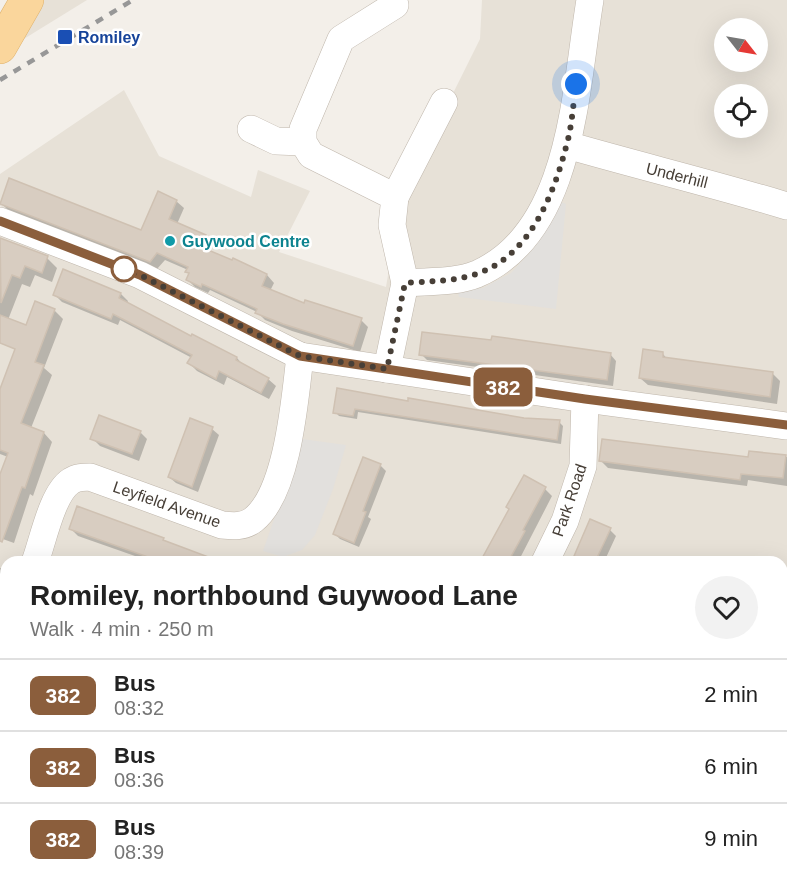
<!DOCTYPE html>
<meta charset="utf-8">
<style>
:root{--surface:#fff;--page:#f2f2f2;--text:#222;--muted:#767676;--line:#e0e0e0}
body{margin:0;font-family:Arial,sans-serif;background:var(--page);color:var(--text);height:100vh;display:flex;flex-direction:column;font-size:22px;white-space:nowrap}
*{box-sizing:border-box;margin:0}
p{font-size:20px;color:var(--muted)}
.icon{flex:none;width:33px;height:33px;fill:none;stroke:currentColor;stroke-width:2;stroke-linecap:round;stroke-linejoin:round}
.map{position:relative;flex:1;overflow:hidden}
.sheet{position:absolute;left:0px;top:556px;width:788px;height:332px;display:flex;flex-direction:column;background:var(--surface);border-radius:18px 18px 0 0;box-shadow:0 6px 24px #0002}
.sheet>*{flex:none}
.badge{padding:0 12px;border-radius:9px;font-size:21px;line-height:39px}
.needle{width:39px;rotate:121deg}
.controls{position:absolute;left:714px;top:18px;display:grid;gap:12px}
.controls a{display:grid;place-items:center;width:54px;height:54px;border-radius:50%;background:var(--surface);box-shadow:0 6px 24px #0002;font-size:30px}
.you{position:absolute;width:30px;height:30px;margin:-15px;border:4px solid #fff;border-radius:50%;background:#1a73e8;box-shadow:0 0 0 9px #1a73e833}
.map>.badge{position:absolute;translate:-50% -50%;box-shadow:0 0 0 3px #fff}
.round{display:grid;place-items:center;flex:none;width:63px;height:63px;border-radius:32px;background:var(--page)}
.head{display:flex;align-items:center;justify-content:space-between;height:102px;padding:0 30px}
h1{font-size:28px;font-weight:600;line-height:45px}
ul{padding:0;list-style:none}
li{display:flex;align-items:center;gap:18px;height:72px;padding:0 30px;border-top:2px solid var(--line)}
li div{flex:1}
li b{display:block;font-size:22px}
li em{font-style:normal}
li .badge{min-width:66px;font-weight:700;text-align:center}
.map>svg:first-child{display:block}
.residential{fill:#e7e1d7;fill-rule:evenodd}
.parking{fill:#e2e0dd}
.shadow{fill:#0003}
.building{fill:#d8cdc1;stroke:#cfc1b2;stroke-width:1.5}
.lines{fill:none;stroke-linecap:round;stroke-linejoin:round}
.minor-casing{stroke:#bfb6ab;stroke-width:28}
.major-casing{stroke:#dfb26c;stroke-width:34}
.minor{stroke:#fff;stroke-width:27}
.major{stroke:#fad69c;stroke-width:33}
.rail{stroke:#979797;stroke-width:4.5;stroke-dasharray:8 8;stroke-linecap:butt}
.line-casing{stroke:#fff;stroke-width:14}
.line{stroke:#8b5e3c;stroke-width:9}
.walk{stroke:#473f37;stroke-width:6;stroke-dasharray:0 10.8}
.transit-dot{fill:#1a4fb4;stroke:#fff;stroke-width:2}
.culture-dot{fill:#0f9aa8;stroke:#fff;stroke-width:2}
.stop-dot{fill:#fff;stroke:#8b5e3c;stroke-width:3}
.labels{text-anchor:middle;stroke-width:5;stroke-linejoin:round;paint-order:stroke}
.transit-label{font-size:16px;font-weight:bold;fill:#164399;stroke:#fff;text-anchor:start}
.street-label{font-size:16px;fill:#473f37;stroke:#fff}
.culture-label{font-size:16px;font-weight:bold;fill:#0d838f;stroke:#fff;text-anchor:start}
</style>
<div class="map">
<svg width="787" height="887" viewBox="0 0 787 887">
<rect width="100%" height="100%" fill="#f3efe9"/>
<g class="residential">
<path d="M41,0H87L14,45Z"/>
<path d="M482,0H787V413L297,347L153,272L0,206V174L124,90L159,156L251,197L258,170L310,191L279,252L386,287L401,198L480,39ZM724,28H758V62H724ZM724,94H758V128H724Z"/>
<path d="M0,227L141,285L290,361L787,434V887H0ZM6,562H782V882H6Z"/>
</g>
<g class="parking">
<path d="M561,202L566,204L556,309L459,297L458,292L483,288L511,273L534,248Z"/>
<path d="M302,439L346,445L333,489L315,535L302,550L283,557L263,551Z"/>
</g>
<g class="shadow">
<path d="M176,201L184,208L177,224L205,236L213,244L209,252L233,262L234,260L267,275L274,283L270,291L305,305L361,320L368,327L360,352L292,331L265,320L257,312L210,290L208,293L195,287L188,280L190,274L188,270L165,260L157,269L8,210L1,203L142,232Z"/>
<path d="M0,240L47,258L57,268L52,282L35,275L30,287L22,284L6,325L0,322Z"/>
<path d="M121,294L128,301L127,304L192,338L193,336L237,358L244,366L268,379L276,386L269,399L227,377L224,385L197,371L189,363L192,358L120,320L118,325L62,302L55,295Z"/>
<path d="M36,303L55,311L63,319L44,368L52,375L31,428L44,433L52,442L33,496L30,494L14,543L0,538V478L8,457L0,454V393Z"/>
<path d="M421,354H610L616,361L613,386L427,360Z"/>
<path d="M663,354L668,360L772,373L780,381L777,404L648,385L640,378Z"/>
<path d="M339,390L524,419L559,422L563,426L561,444L358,412L357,419L339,416L335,412Z"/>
<path d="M212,429L219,435L198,492L176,483L169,477Z"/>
<path d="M140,432L147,439L139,461L100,446L92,438Z"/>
<path d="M750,452L787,457V486L748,480L747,486L608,468L601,461L749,459Z"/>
<path d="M380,465L386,471L368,517L371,519L359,547L340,539L335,534Z"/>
<path d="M524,477L545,489L552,496L518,562H483L511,509Z"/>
<path d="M70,528L163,539L166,543L221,562H152L78,536Z"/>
<path d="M610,530L616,536L604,562H574L577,557L575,556Z"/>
<path d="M320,556L327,562H310Z"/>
<path d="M0,568L6,570L4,595L0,593Z"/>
<path d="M787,607V672L782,682V617Z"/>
<path d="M0,663L6,666V716L0,714Z"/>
<path d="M787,816V863L782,871V825Z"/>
<path d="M0,821L6,828V877L0,869Z"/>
<path d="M10,882H45L49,887H14Z"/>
<path d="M63,882H114L108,887H58Z"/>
<path d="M184,882H228L223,887H178Z"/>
<path d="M358,882H377L375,887Z"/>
<path d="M544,882H604L614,885L615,883L628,887H558Z"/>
</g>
<g class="building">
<path d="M9,178L141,230L158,191L177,200L169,219L206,235L201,247L232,260L233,258L267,274L262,286L304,303L305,300L362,318L353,346L283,324L255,313L257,309L202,284L201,287L186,280L189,273L185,272L188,267L157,253L150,262L0,204Z"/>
<path d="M0,238L48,256L42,273L25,266L20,278L12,275L1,303Z"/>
<path d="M63,269L121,293L119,298L191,336L192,334L237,357L236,360L269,378L261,393L219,371L216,379L187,363L192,355L113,314L111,319L53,295Z"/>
<path d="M35,301L55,309L35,362L44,365L21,423L44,432L25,488L22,487L2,542L0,541V474L8,453L0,450V389L15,349L0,343V315L26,325Z"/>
<path d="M422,332L491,340L492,336L611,353L607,380L419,355Z"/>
<path d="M643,349L663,352V357L773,372L770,397L639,378Z"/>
<path d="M337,388L408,401V398L524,418L560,420L557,440L355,409L353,416L333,413Z"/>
<path d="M99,415L141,431L132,454L90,439Z"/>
<path d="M190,418L213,427L192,487L168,477Z"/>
<path d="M602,439L748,457L749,451L786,455L783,478L741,474L740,480L599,461Z"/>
<path d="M363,457L381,464L363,511L366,512L354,543L333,534Z"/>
<path d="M524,475L546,487L523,530L525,531L508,562H480L509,509L506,507Z"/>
<path d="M77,506L164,538L163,540L219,561V562H162L69,529Z"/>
<path d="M590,519L611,528L595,562H588L574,556Z"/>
</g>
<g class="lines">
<g class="minor-casing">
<g id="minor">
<path d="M251,129L276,141L303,142"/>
<path d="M567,145C640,166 714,184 787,206"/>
<path d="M395,197L444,102"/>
<path d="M0,221L140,275L300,356L585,399L787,426"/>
<path d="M405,283C429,281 455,283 477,274C573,232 575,89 590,0"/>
<path d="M387,369L405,283L392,225L395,197L311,155L303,142V129L341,39L395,5"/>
<path d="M35,562C43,541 52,493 71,481C77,477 83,477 90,477L222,525C233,526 244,527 253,520C288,493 295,398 300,356"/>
<path d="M545,562L565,521L583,466L585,399"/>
<path d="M0,630L6,632"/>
<path d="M782,771L787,763"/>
<path d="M686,882L687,887"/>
<path d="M137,887L143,882"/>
<path d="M404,887L406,882"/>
<path d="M738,887L740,882"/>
</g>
</g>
<g class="major-casing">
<path id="major" d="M0,47L27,0"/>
</g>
<use href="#minor" class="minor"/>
<use href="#major" class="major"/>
<path class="rail" d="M0,80L133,0"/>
</g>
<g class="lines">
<g class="line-casing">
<path id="line" d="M0,221L140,275L300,356L585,399L787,425"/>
</g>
<use href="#line" class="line"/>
<path class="walk" d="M124,269L140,275L300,356L387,369L405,283C429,281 451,282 473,275C528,259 553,197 566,147C572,127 573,105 576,84"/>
</g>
<rect class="transit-dot" x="57" y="29" width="16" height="16" rx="3"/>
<circle class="culture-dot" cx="170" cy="241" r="6"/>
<circle class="stop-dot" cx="124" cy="269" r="12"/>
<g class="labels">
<g class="transit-label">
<text x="78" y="43">Romiley</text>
</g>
<g class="street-label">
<text transform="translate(677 175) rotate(14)" y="6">Underhill</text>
<text transform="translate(569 500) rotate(-71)" y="6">Park Road</text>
<text transform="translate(167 504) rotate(19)" y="6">Leyfield Avenue</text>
</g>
<g class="culture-label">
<text x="182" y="247">Guywood Centre</text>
</g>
</g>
</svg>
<div class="controls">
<a><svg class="needle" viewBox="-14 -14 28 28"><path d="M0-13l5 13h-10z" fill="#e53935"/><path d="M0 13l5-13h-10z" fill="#767676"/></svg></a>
<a><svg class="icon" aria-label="locate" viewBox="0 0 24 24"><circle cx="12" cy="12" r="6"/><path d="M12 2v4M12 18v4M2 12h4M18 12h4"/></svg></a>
</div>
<div class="you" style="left:576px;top:84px"></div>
<b class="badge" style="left:503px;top:387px;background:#8b5e3c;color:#fff">382</b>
<section class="sheet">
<div class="head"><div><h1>Romiley, northbound Guywood Lane</h1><p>Walk · 4 min · 250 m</p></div><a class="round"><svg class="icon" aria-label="heart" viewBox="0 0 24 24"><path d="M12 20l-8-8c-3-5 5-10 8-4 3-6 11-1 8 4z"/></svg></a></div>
<ul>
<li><span class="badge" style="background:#8b5e3c;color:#fff">382</span><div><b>Bus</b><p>08:32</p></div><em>2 min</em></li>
<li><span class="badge" style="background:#8b5e3c;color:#fff">382</span><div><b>Bus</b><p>08:36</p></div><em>6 min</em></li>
<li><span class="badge" style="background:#8b5e3c;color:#fff">382</span><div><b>Bus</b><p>08:39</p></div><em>9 min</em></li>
</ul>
</section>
</div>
